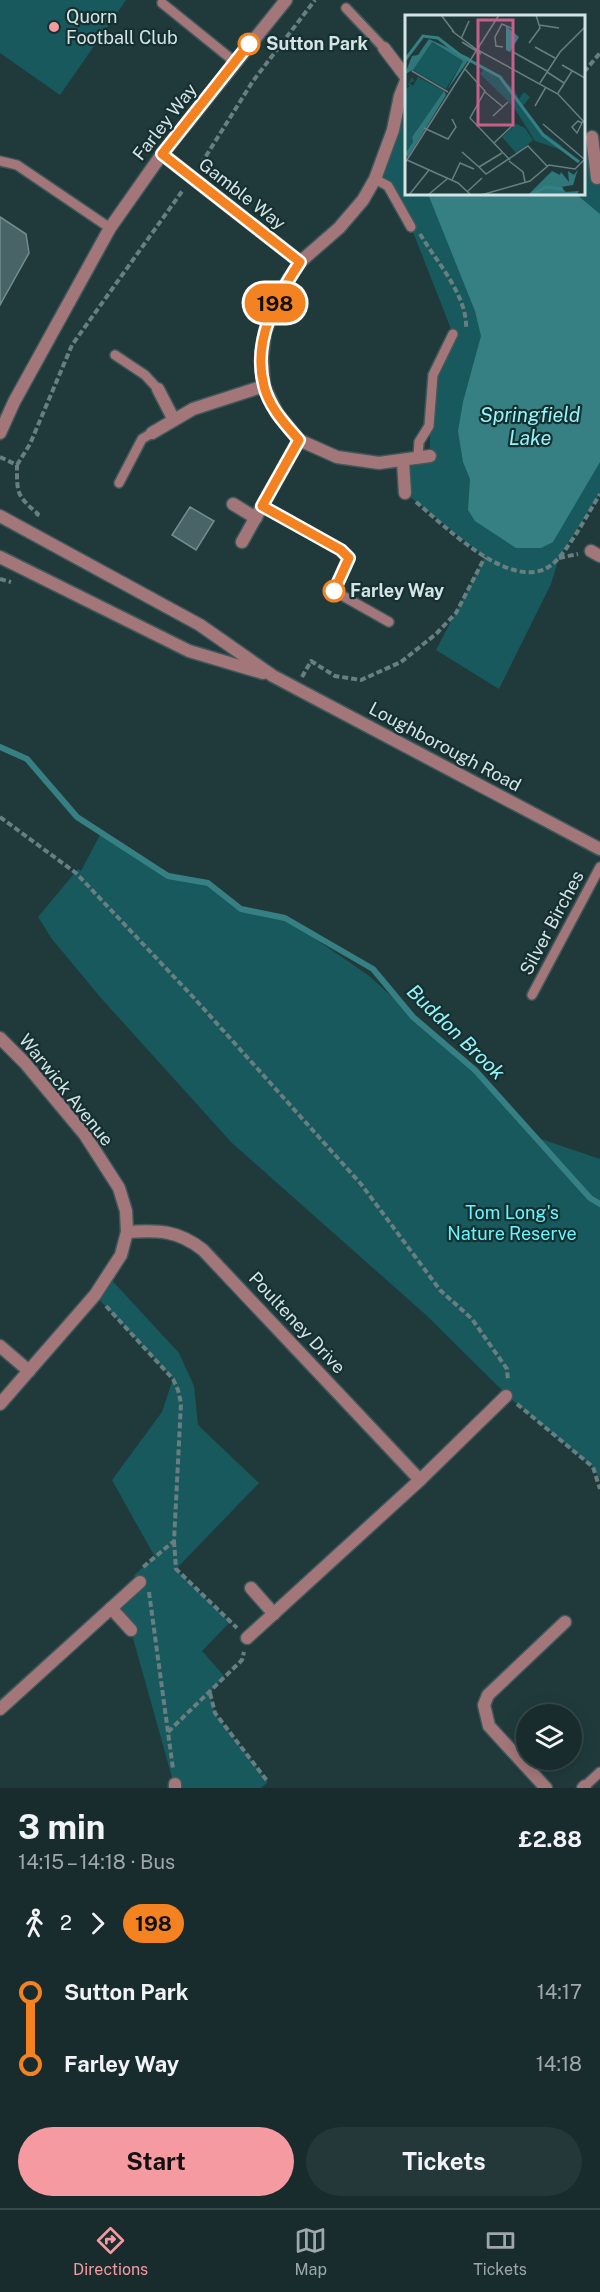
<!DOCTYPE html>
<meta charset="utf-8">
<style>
:root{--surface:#182c2d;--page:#253839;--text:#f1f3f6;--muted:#9fa7aa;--line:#364849;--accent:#f49aa0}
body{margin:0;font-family:"Public Sans",sans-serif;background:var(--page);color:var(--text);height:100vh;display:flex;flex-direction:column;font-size:22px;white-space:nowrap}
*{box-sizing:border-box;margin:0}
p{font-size:20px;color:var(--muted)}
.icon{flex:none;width:33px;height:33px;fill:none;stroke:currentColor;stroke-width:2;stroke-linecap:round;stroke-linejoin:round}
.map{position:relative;height:1788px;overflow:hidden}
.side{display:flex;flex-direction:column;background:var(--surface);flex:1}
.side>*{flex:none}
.badge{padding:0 12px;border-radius:20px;font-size:21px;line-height:39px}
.controls{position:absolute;left:516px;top:1704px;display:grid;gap:12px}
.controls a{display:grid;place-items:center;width:66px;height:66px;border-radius:50%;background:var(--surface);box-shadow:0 3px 15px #0003,0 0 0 2px var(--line);font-size:30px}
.map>.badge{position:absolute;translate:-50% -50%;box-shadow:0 0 0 3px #fff}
.legs{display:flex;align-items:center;gap:9px;height:66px;padding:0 18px;font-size:20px}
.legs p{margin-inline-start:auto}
.head{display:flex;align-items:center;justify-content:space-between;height:102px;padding:0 18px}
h1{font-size:33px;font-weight:700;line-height:45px}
.primary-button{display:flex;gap:12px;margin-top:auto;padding:12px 18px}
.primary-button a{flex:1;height:69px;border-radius:36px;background:var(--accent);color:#111;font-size:24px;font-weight:700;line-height:69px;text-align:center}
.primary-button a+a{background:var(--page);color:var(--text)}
ul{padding:0 18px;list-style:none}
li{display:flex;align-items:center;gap:21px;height:72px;font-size:22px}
li i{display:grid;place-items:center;width:9px;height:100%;margin:0 8px;background:currentColor}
li i::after{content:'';width:15px;height:15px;margin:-8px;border:4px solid;border-radius:50%;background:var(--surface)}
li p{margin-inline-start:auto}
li:first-child i{background:linear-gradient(#0000 50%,currentColor 0)}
li:last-child i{background:linear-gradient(currentColor 50%,#0000 0)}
.tabs{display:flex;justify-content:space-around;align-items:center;height:84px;border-top:2px solid var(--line);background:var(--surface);font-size:16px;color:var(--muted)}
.tabs a{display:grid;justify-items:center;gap:3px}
.tabs .current{color:var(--accent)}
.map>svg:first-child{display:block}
.green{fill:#17595c}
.water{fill:#368084}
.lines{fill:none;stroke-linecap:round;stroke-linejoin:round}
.stream{stroke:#368084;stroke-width:6}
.building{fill:#496466;stroke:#718d8f;stroke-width:1.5}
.service-casing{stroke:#40585a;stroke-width:12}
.minor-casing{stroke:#40585a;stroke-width:15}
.tertiary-casing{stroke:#40585a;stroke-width:15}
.path{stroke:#687e80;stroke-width:4;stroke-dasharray:6 3;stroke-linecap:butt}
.service{stroke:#a37779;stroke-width:9}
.minor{stroke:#a37779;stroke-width:12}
.tertiary{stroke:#a37779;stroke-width:12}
.line-1-casing{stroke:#fff;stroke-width:14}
.line-1{stroke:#f58220;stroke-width:9}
.poi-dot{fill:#f49aa0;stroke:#163031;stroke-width:2}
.stop-1-dot{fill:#fff;stroke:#f58220;stroke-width:3}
.labels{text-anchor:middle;stroke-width:4.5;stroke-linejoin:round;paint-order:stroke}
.poi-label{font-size:18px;fill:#d4e3e4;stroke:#163031;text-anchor:start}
.stop-label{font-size:18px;font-weight:bold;fill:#d4e3e4;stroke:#163031;text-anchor:start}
.street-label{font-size:18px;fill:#d4e3e4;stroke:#163031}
.park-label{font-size:18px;fill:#69f5fd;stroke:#163031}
.water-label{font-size:20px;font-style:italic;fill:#95f4fa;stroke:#163031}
.inset-river{fill:none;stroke:#368084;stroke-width:3}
.inset-road{fill:none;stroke:#687e7f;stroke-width:1.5}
.view{fill:#c85f8b;fill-opacity:0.15;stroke:#c85f8b;stroke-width:3}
.inset-edge{fill:none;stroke:#d4e3e4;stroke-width:3}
</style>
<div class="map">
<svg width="600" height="1788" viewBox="0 0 600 1788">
<rect width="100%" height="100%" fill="#203a3c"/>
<g class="green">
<path d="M0,0H126L60,95L0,53Z"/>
<path d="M406,82V194H584V141L592,137L597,178L600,184V494L559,558L551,584L499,689L436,650L485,557L405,493L403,461L430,456V412L433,375L453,334L411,227L375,179Z"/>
<path d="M101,833L159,870L208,883L241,909L285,918L368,975L481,1077L535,1137L600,1159V1479L593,1467L511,1399L425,1314L232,1143L101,998L52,939L38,917L78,869L81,871Z"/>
<path d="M107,1275L179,1353L194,1386L198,1425L259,1483L176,1569L230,1622L202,1651L225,1677L210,1692L215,1713L268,1782L261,1788H175L131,1631L111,1608L140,1582L134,1575L155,1557L112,1480L162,1412L173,1379L95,1295Z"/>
</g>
<path class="water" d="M428,194H576L600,214V462L553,542L541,548H516L475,521L468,510L470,479L463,462L458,431L463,402L481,336L475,311Z"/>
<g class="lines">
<path class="stream" d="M0,747L27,759L77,817L168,876L208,883L241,909L285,918L373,969L413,1017L475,1070L590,1198L600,1204"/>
</g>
<g class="building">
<path d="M0,217L26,234L29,253L0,305Z"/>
<path d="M190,507L214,521L196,550L172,535Z"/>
</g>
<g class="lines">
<g class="service-casing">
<g id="service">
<path d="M162,3L235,62"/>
<path d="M346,8L384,48"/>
<path d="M0,161L17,165L110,228"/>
<path d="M375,179L388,186L411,227"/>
<path d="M115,355L145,375L158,389"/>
<path d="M418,458L419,442L429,426L433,375L453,334"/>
<path d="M119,483L142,439L152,433"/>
<path d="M262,506L341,550L349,558L334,591L389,622"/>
<path d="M532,995L600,867"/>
<path d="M585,1786L600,1772"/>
</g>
</g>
<g class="minor-casing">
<g id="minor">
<path d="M384,48L406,77"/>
<path d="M406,81L400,96L393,130L375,179L363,200L339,228L300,262L281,291L265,332L262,357L264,386L277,413L299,440L337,457L379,463L430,456"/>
<path d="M592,137L597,178"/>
<path d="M162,154L300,262"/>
<path d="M158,389L174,420"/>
<path d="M152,433L193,409L264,386"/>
<path d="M403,461L405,493"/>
<path d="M233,504L256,518"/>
<path d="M242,542L299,440"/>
<path d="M591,551L600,556"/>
<path d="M0,1038L25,1063L85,1135L119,1188L126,1211L127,1232L121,1255L95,1295L0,1404"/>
<path d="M127,1232C158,1230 178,1230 203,1250L420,1480"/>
<path d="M0,1346L29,1371"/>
<path d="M251,1588L274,1614"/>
<path d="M111,1608L131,1630"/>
<path d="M247,1638L420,1480L506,1396"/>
<path d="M0,1709L140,1582"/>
<path d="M175,1784V1788"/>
<path d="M546,1788L489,1726L484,1705L488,1695L565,1622"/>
<path d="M583,1788L585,1786"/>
</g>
</g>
<g class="tertiary-casing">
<g id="tertiary">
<path d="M0,433L14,402L110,228L162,154L286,0"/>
<path d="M0,516L200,625L273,676L600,849"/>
<path d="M0,557L189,651L263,673"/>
</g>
</g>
<g class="path">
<path d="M584,72L600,53"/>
<path d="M201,164L253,81L315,0"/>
<path d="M420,234C436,261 468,296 466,329"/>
<path d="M0,457L17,465C17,493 16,495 38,514L36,517"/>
<path d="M17,465L30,444L72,345L183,190"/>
<path d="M416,502C445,526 511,593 550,566C567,554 588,513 600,494"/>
<path d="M559,558L578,554"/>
<path d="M0,579L11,582"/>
<path d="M302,677L311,661L335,676L361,680L401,662L436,634L456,613L485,557"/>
<path d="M0,817L76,873L194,998L361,1184L440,1290L472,1319L507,1369L508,1381"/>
<path d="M106,1306L173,1379L178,1390L181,1403L174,1541L142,1568"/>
<path d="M517,1404L593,1467L600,1489"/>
<path d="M174,1541L176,1569L237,1628"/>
<path d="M149,1592L173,1769"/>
<path d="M210,1693L215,1713L268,1782"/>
<path d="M168,1732L242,1660L244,1652"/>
</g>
<use href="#service" class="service"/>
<use href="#minor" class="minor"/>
<use href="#tertiary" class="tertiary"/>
</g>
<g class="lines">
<g class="line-1-casing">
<path id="line-1" d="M249,44L162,154L300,262C276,298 252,341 264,386C269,407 285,424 299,440L262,506L341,550L349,558L334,591"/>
</g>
<use href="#line-1" class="line-1"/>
</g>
<circle class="poi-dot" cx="54" cy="27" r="6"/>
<g class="stop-1-dot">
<circle cx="249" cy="44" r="10"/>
<circle cx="334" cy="591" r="10"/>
</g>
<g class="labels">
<g class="poi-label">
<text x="66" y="23">Quorn<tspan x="66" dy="21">Football Club</tspan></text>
</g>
<g class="stop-label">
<text x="266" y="50">Sutton Park</text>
<text x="350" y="597">Farley Way</text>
</g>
<g class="street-label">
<text transform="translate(165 122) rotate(-52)" y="6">Farley Way</text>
<text transform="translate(242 194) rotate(38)" y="6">Gamble Way</text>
<text transform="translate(445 747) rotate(28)" y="6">Loughborough Road</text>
<text transform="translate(552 923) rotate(-62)" y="6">Silver Birches</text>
<text transform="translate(66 1090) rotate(51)" y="6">Warwick Avenue</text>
<text transform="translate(297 1323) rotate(47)" y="6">Poulteney Drive</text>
</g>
<g class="park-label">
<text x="512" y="1219">Tom Long's<tspan x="512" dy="21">Nature Reserve</tspan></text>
</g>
<g class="water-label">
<text x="530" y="422">Springfield<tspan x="530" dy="23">Lake</tspan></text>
<text transform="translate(456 1032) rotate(44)" y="7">Buddon Brook</text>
</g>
</g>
<g transform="translate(405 15)">
<rect width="180" height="180" fill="#203a3c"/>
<path d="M26,27L58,46L41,74L8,55ZM79,54L109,73L114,84L119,77L125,82L118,91L138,117L157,131L154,134L130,126L108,91L75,59ZM7,62L9,66L4,68L8,71L13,62L39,76L7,122L8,127L0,139V75L5,71L3,69ZM111,109L120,113L128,125L112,139L97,122Z" fill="#17595c"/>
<path d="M24,24L65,43L42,75L58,46L27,27L8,55L0,59L7,41L13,40ZM39,76L41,80L3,142L0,139L8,127L7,122ZM173,154L168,170L156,172L161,177L174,176L172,179L123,180L147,156L155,160L156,157L164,167L163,156L169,160Z" fill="#2e787c"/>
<path d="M101,11L114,22L105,37L101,35Z" fill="#368084"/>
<path class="inset-river" d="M0,45L18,21L33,23L55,40L95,62L138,120L174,147M125,180L141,172L158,174"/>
<path class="inset-road" d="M36,0L49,17M134,10L154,13M47,16L71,34L153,79L180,108M56,24L64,6M57,27L76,39M124,28L135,13L131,0M98,32L91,31L90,22L97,9L108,14M130,32L150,43M108,37L142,56M157,50L180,63M59,53L80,76L65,103L105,145M7,56L43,77M142,57L159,68M135,68L155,37L180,12M80,77L98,92M153,78L167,56M130,91L141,72M88,101L103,87M177,108L173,106L167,112L172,118L178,106M138,109L179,144M19,113L43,124L51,112L47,104M89,128L109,109M57,137L74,152M97,138L74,152L81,159L123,131L142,151M2,145L53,168L66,180M104,146L118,157L120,167M0,148L94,0M47,165L55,148L69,154M63,176L77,163M4,180L24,155M23,180L42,164M76,180L125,166L144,150L170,154L180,144"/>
<path class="view" d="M73,5H108V110H73Z"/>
<rect width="180" height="180" class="inset-edge"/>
</g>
</svg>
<div class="controls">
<a><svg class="icon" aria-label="layers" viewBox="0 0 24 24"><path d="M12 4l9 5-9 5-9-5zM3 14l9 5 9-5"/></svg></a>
</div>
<b class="badge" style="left:275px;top:303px;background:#f58220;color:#111">198</b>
</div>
<section class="side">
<div class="head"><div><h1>3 min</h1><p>14:15 – 14:18 · Bus</p></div><b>£2.88</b></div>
<div class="legs"><svg class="icon" aria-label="walk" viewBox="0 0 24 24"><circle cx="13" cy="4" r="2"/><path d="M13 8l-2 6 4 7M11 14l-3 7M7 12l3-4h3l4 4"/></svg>2<svg class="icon" aria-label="forward" viewBox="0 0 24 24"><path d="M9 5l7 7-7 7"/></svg><b class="badge" style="background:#f58220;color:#111">198</b></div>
<ul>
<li><i style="color:#f58220"></i><b>Sutton Park</b><p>14:17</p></li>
<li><i style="color:#f58220"></i><b>Farley Way</b><p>14:18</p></li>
</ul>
<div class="primary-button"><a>Start</a><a>Tickets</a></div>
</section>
<nav class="tabs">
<a class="current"><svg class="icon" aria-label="directions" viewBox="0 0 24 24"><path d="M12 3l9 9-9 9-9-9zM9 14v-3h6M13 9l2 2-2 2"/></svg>Directions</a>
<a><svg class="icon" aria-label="map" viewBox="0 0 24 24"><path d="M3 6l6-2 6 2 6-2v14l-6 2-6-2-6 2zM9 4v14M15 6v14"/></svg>Map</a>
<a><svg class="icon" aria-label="tickets" viewBox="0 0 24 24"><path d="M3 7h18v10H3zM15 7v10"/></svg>Tickets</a>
</nav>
